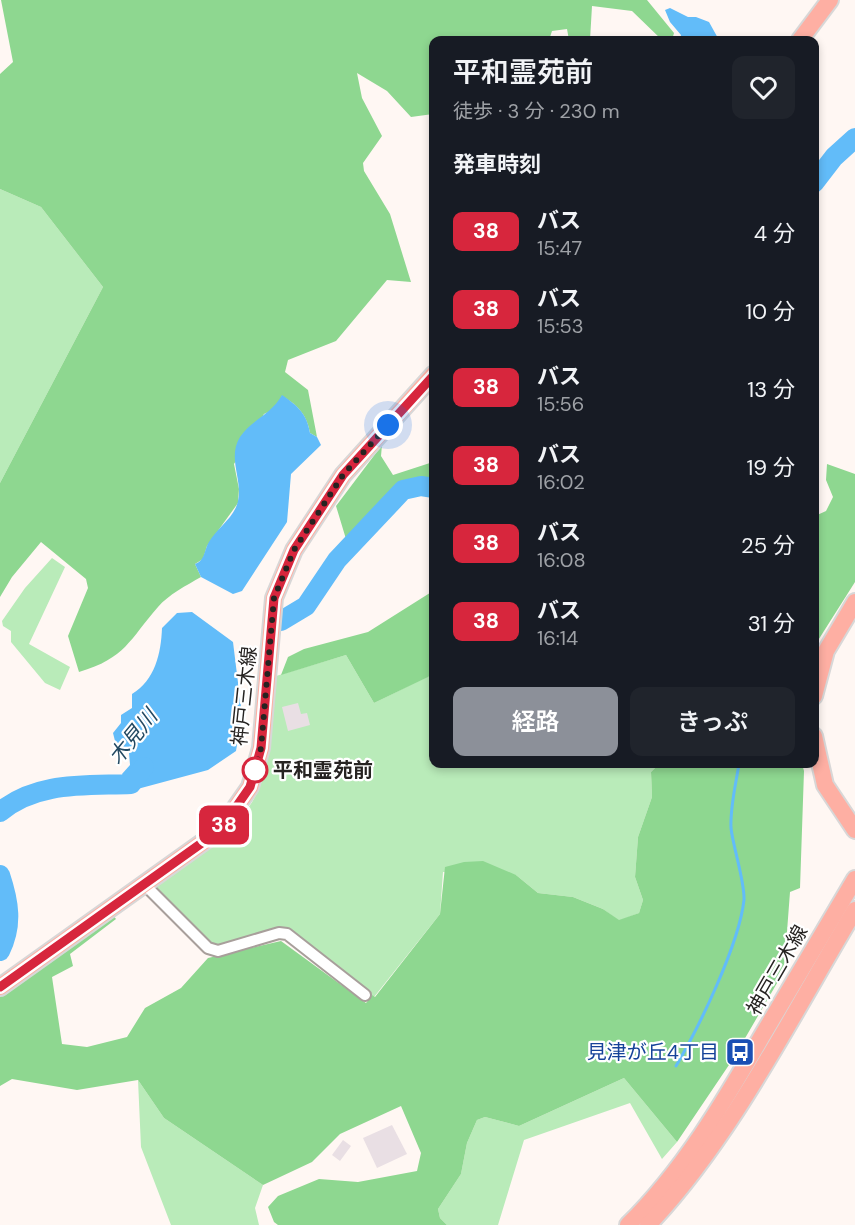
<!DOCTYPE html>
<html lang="ja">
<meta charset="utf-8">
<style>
:root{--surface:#171b24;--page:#20242c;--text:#f1f3f6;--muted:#9ea1a6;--accent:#8c9099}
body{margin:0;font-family:"DM Sans","Noto Sans JP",sans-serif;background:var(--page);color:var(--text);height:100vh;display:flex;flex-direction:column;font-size:22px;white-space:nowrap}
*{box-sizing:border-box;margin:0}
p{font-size:20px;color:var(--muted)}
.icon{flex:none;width:33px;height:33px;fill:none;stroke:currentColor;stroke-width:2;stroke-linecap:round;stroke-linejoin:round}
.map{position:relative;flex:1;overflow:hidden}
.sheet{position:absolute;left:429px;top:36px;width:390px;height:732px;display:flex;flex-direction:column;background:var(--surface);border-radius:12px;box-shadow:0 3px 9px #0003}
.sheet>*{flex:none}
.badge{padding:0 12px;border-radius:9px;font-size:21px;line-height:39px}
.you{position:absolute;width:30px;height:30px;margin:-15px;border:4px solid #fff;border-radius:50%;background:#1a73e8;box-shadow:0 0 0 9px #1a73e833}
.map>.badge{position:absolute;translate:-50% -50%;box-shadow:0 0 0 3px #fff}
h2{padding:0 24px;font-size:22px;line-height:54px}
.round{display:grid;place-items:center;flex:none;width:63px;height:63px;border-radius:12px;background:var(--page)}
.summary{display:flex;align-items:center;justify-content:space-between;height:102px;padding:0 24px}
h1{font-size:28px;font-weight:600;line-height:45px}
.cta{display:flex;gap:12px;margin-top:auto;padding:12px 24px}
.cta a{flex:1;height:69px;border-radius:12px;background:var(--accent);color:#fff;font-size:24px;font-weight:600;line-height:69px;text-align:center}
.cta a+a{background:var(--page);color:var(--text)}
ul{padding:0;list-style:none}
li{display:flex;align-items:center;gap:18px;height:78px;padding:0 24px}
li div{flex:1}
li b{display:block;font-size:22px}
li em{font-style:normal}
li .badge{min-width:66px;font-weight:700;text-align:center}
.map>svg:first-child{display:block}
.green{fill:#b9ebb9}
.forest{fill:#8ed790}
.water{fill:#62bcf9}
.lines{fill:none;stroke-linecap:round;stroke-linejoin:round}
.stream{stroke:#62bcf9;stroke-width:3}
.river{stroke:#62bcf9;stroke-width:20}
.building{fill:#e9dfe4}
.street-casing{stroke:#a89f9b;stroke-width:14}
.primary-casing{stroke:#d8d7d7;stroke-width:20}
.street{stroke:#fff;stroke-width:10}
.primary{stroke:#feafa3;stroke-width:16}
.line-casing{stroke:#fff;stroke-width:14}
.line{stroke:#d7263d;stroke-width:9}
.walk{stroke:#262321;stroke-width:6;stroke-dasharray:0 10.8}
.stop-dot{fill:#fff;stroke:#d7263d;stroke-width:3}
.labels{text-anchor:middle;stroke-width:4.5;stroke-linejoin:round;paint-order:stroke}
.street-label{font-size:20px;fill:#262321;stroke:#fff}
.stop-label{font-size:20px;font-weight:bold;fill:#262321;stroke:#fff;text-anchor:start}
.transit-label{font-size:20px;fill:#164399;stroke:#fff;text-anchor:end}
.water-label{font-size:21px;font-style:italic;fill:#234962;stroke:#fff}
</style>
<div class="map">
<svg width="855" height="1225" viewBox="0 0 855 1225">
<rect width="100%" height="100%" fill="#fff7f3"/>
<g class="green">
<path d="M0,189L41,207L103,287L0,483Z"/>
<path d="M52,558L65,567L29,644L70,667L60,690L45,683L11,642V631L3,626L2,621L25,588Z"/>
<path d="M346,655L374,703L433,674L434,764H659L651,772L652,797L638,837L635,877L643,900L639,913L619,921L603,909L573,897L538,893L516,875L443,872L440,914L374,997L283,927L212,946L154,887C188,863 246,826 260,786C272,752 272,712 276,676Z"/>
<path d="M624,1078L677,1142L662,1159L630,1103L524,1140L498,1225H447L440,1218L438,1209L461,1174L467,1143L477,1120L485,1117L519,1126Z"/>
<path d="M138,1080L164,1118L263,1185L255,1208L259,1225H171L141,1147Z"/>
</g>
<g class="forest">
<path d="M1,0H647L674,33L672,40H662L632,11L592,6L590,40H569L567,29L552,31L549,40H434L433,114L411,117L387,91L357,73L362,98L382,136L363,163L364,171L390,214L411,282L387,280L336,341L288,360L285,372L308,390L317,437L310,433C307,415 298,405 282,396L275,409L264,414L234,464L239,489L238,503L207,546L203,559L195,564L201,577C187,585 168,595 158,607C129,640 126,658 79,672L68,636L88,588L86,579L41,542L12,577L0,597V483L103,287L41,207L0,189V74L13,62Z"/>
<path d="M382,445L381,456L393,475L433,462V496L426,477L398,486L346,539L336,506Z"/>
<path d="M827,464L855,474V582L817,642L815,652V516L826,511L833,497L826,480Z"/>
<path d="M433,591V673L428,677L374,703L346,655L281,675L288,657L304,649L368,632Z"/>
<path d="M659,764H802L804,771L800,888L790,892L784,971L733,1059L677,1142L624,1078L519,1126L485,1117L477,1120L467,1143L461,1174L438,1209L440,1218L447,1225H278L274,1222L268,1207L278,1196L319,1179L358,1182L417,1171L421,1153L401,1106L340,1134L312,1162L263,1185L164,1118L138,1080L77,1090L12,1079L0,1086V993L112,914L116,919L70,954L73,966L52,977L62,1044L87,1047L127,1037L145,1008L181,988L208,958L281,941L366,1003L372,995L375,997L440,914L445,867L464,862L483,861L516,875L538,893L573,897L603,909L619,920L639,913L643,900L635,877L638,837L652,797L651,772Z"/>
</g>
<g class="water">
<path d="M670,8L688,17H696L709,22L719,40H680L681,35L670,22L665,10Z"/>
<path d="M282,395C298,406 307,414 310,433L317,437L321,445L291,474L287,522L242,591L233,594L201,577L195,564C205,561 204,550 209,542C217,528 235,517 238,501C243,480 227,458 240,437C251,420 271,415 282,395Z"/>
<path d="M192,612L233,642L242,715L236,751L208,770L130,791L122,774L130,765L129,753L115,741L113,733L121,723V715L132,708V694C155,680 161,654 162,628L177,613Z"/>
</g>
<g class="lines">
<path class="stream" d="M676,1066C699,1027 739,945 744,900C745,882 733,847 731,828C730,807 736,783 739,764"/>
<g class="river">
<path d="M814,183L834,157L855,138"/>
<path d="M281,621L306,606L337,560L403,490L421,486L434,488"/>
<path d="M0,812C37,781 86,786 131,784L144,767"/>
<path d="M0,875C9,902 13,925 0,951"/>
</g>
</g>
<g class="building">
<path d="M298,703L301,714L307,713L310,725L288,731L282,707Z"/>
<path d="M392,1125L407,1154L377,1168L363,1138Z"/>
<path d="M343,1140L351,1146L340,1161L332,1155Z"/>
</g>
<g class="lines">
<g class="street-casing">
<path id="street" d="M145,885L208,948L218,951L279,933L287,934L365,995"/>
</g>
<g class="primary-casing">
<g id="primary">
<path d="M800,40L830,0"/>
<path d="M814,696L826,651L855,602"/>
<path d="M814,736L825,785L855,830"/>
<path d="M0,987L220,830L250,787L261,748L274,598L294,550L343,475L434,374"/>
<path d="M628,1225C683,1171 724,1102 762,1036C793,984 824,932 855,879"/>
<path d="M648,1225C731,1138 793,1013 855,910"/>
</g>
</g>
<use href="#street" class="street"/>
<use href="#primary" class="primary"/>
</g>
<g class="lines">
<g class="line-casing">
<path id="line" d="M0,987L220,830L250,787L261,748L274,598L294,550L343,475L434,375"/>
</g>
<use href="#line" class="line"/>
<path class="walk" d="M255,770L261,748L274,598L294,550L343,475L388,425"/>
</g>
<defs>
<g id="bus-square" transform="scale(1.5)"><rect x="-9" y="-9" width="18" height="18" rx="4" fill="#1a4fb4" stroke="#fff"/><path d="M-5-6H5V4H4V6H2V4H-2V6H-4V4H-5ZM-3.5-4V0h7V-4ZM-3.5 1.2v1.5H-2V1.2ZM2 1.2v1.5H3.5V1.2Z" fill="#fff"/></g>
</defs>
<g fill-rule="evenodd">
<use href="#bus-square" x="740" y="1052"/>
</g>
<circle class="stop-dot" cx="255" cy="770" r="12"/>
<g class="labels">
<g class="street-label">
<text transform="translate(244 696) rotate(-84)" y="7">神戸三木線</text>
<text transform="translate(777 970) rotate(-60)" y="7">神戸三木線</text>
</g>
<g class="stop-label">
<text x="273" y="777">平和霊苑前</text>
</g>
<g class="transit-label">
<text x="719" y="1059">見津が丘4丁目</text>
</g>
<g class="water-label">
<text transform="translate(133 737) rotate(-51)" y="7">木見川</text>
</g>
</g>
</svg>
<div class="you" style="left:388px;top:425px"></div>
<b class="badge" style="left:224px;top:825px;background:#d7263d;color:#fff">38</b>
<section class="sheet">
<div class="summary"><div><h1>平和霊苑前</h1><p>徒歩 · 3 分 · 230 m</p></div><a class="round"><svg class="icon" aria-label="heart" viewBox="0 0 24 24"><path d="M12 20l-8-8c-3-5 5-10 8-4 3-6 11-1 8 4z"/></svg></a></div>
<h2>発車時刻</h2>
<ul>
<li><span class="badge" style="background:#d7263d;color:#fff">38</span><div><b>バス</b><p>15:47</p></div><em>4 分</em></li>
<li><span class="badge" style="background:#d7263d;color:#fff">38</span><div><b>バス</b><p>15:53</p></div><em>10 分</em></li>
<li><span class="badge" style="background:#d7263d;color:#fff">38</span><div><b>バス</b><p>15:56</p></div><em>13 分</em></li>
<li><span class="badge" style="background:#d7263d;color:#fff">38</span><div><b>バス</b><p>16:02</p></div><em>19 分</em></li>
<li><span class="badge" style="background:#d7263d;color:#fff">38</span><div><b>バス</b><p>16:08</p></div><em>25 分</em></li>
<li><span class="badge" style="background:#d7263d;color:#fff">38</span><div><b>バス</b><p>16:14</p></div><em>31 分</em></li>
</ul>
<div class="cta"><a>経路</a><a>きっぷ</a></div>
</section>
</div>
